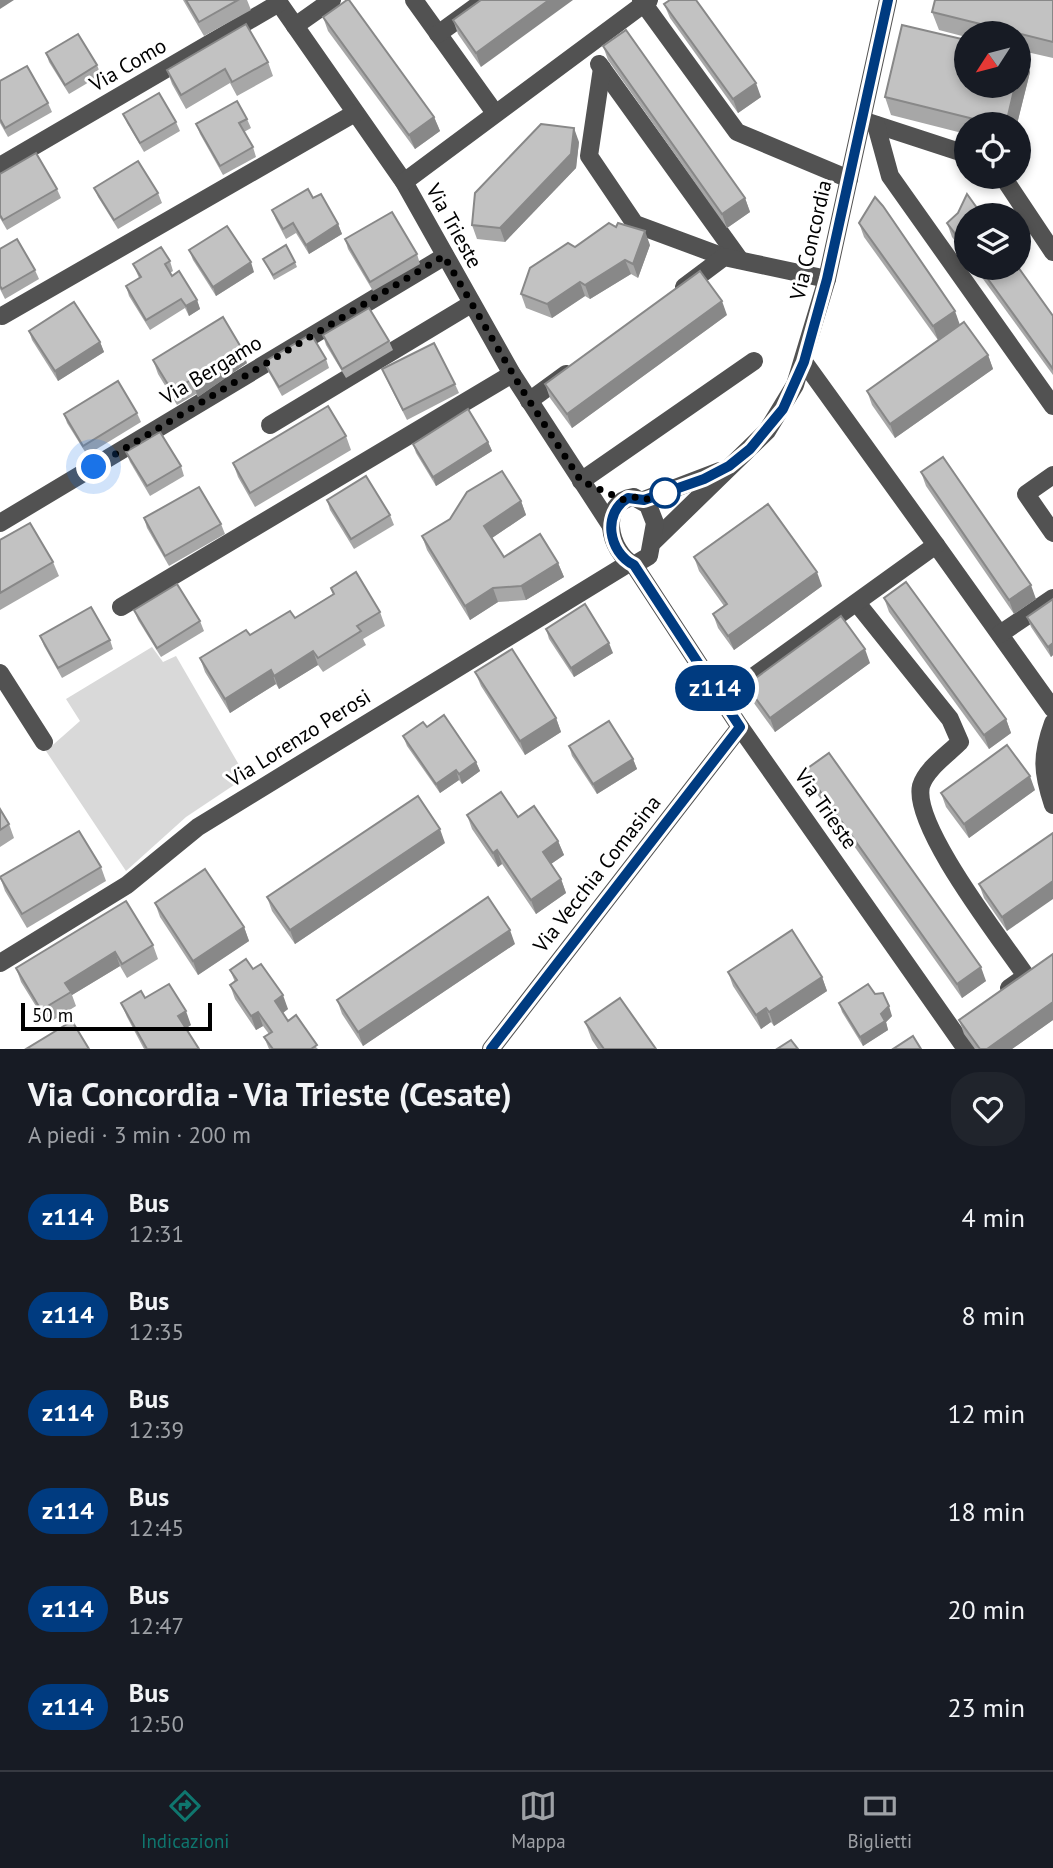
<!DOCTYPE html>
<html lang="it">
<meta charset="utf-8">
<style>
:root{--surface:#171b24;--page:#20242c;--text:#f1f3f6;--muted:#9ea1a6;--line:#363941;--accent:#0f766e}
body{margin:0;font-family:"PT Sans",sans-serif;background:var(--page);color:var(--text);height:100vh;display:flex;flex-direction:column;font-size:26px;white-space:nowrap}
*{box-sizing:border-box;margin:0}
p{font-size:23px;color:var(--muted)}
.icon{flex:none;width:38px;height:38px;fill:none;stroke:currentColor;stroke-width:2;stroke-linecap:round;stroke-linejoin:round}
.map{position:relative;height:1049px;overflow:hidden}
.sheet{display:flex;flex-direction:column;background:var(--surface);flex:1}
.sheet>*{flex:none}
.badge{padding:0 14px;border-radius:23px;font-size:24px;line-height:46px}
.needle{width:46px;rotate:234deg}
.tools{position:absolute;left:954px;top:21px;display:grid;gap:14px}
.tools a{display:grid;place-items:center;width:77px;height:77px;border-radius:50%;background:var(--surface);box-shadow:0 4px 10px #0003;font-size:35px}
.scale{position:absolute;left:21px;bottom:18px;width:191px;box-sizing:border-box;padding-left:7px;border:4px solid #000;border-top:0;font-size:19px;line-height:24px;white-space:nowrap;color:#000;-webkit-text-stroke:5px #fff;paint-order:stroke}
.you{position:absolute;width:35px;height:35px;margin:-18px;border:5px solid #fff;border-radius:50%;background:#1a73e8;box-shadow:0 0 0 10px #1a73e833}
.map>.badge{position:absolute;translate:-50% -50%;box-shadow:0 0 0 4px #fff}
.round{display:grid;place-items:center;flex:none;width:74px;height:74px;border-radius:28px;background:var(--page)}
.head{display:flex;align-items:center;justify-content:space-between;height:119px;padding:0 28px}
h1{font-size:33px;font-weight:800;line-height:52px}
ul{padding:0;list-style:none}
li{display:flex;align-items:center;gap:21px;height:98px;padding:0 28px}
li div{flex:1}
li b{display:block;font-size:26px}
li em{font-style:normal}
li .badge{min-width:77px;font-weight:700;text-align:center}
.tabs{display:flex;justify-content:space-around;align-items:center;height:98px;border-top:2px solid var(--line);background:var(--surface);font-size:19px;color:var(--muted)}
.tabs a{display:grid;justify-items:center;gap:4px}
.tabs .selected{color:var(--accent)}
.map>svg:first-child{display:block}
.green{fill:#d9d9d9}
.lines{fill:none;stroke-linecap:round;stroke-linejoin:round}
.minor{stroke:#525252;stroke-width:18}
.wall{fill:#a7a7a7}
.shaded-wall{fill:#888}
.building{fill:#c2c2c2;stroke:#888;stroke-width:2}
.line-casing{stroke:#fff;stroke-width:16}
.line{stroke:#003b80;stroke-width:10}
.walk{stroke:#000;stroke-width:7;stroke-dasharray:0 12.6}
.stop-dot{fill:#fff;stroke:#003b80;stroke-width:3.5}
.labels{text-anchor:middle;stroke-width:6;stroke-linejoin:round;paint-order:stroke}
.street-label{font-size:21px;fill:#000;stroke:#fff}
</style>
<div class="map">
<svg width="1053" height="1049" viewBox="0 0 1053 1049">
<rect width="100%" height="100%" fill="#fff"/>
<path class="green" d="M152,647L163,662L176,656L246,777L186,817L126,871L46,751L80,721L66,699Z"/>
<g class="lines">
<g class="minor">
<path d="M277,0L404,182L512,374L611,526"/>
<path d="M414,0L495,113"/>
<path d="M641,0L737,132L849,179"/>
<path d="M295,26L332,0"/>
<path d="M438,34L485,0"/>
<path d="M599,64L740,260"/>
<path d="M602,68L589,156L635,224L724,257"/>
<path d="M868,122L966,154"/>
<path d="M876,125L890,176L1053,406"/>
<path d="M0,166L279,3"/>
<path d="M1003,177L1053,252"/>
<path d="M404,182L649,0"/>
<path d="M684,287L724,257L827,279"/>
<path d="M2,316L355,113"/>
<path d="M529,401L566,374"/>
<path d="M270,425L471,304"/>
<path d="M1053,475L1026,494L1053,533"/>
<path d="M581,481L754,361"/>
<path d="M644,500L720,471"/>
<path d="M0,523L445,256"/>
<path d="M654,541L767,431L795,385L827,279L888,0"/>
<path d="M936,545L1053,709"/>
<path d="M634,565L649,556L655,523L648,505L634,497C598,502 609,552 634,565L740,727L966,1049"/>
<path d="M857,603L950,719L960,742C948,754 926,769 921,786C912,826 1001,939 1026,976L1009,988"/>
<path d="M121,607L512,374"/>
<path d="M1000,634L1053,598"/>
<path d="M0,673L44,742"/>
<path d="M722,699L936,545L804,362"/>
<path d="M1053,723C1041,756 1042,772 1053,805"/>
<path d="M0,963L127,885L198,827L629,563"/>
<path d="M491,1049L740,727"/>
</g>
</g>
<g class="wall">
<path d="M183,0H247L251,10L204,36Z"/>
<path d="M481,0V67L458,34L453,20Z"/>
<path d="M1053,0V58L1018,50V33H966V37L939,30L932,12Z"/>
<path d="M664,4L761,97L738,113L670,18Z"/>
<path d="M323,17L434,117L440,131L415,149L328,31Z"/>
<path d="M603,46L745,198L750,212L727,228L608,60Z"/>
<path d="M46,53L97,65L101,75L69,94L49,62Z"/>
<path d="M1023,54L1030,72L1017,124H966V134L891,115L885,97Z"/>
<path d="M268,62L273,76L237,96L230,83L186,109L172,84L167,70Z"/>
<path d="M0,81L48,103L52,112L8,137L0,123Z"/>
<path d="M123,114L176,122L180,131L144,152L127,123Z"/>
<path d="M247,119L251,128L244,132L253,147L256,157L223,175L200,134L196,124Z"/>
<path d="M579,142L576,168L505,242L477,239L472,225Z"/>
<path d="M0,174L57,189L61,198L7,230L0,218Z"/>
<path d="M94,188L158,193L162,203L118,229L98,197Z"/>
<path d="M313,198L338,224L342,234L309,254L296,233L286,239L276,220L272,210Z"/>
<path d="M966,215V255L952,237L947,223Z"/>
<path d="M859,223L955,311L938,340L864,237Z"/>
<path d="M345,239L417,254L420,264L373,291L348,249Z"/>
<path d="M650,245L638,278L631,274L590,299L585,296L552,318L526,308L521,294L575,247Z"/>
<path d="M0,249L35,270L39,279L5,299L0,289Z"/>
<path d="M189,250L254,272L216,296L193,260Z"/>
<path d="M263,259L295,262L297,267L274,280Z"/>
<path d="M170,261L173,271L170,273L172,276L197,300L200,309L189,316L185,308L150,330L129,296L126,286L139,278L133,264Z"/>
<path d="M975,268H1018L1053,316V375Z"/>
<path d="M727,315L572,428L550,398L545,384Z"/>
<path d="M29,331L100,342L104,352L58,381L32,340Z"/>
<path d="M323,335L389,341L393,350L346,378L326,345Z"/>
<path d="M988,355L993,369L895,438L872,405L867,391Z"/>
<path d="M326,359L329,368L282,396L268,371L264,362Z"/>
<path d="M153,360L247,363L198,397L196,394L177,405L158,374Z"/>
<path d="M382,369L455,384L459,393L407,420L386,378Z"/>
<path d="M137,413L141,422L87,455L67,423L64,414Z"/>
<path d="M346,436L351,450L255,507L238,477L233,463Z"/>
<path d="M488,442L492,451L436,486L416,453L413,444Z"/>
<path d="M126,452L181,466L184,476L150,496L130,462Z"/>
<path d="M921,472L1036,599L1014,614L926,486Z"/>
<path d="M327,500L390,515L394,525L354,549L330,510Z"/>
<path d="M521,501L526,515L492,538L504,557L558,563L564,577L526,600L498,602L470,620L427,550L422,536Z"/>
<path d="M144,518L221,524L225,534L169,566L147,528Z"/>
<path d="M0,540L53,562L59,576L0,610Z"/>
<path d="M694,557L822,586L734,650L718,628L713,614L724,606L699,571Z"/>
<path d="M331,588L380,612L385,626L363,639L366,645L323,672L318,665L279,689L276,684L230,713L205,672L200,658L250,635L295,618L333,594Z"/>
<path d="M884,598L1006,719L1011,733L989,749L889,612Z"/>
<path d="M1053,599V655L1051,657L1031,627L1027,617Z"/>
<path d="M134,610L200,621L204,631L161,657L138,620Z"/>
<path d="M546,629L613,653L574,677L549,639Z"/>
<path d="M40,636L110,640L113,649L62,678L44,646Z"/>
<path d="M870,663L775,732L751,699L746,685Z"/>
<path d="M475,672L556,718L561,732L525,755L481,686Z"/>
<path d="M427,727L476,762L480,771L462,784L459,780L440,793L407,746L403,736Z"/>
<path d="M569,746L633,759L637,769L597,794L572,756Z"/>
<path d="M805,770L986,981L962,998L810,784Z"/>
<path d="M1035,790L969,838L946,807L941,793Z"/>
<path d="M0,809L9,824L14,838L0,847Z"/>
<path d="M467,815L518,817L558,841L564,855L551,864L561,879L566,893L536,914L502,864L498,867L472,829Z"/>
<path d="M1053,833L1007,931L984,898L979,884Z"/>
<path d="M445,843L295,944L272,911L267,897Z"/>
<path d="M101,867L106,881L27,928L5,891L0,877Z"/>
<path d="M155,903L244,927L249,941L198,975L160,917Z"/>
<path d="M515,944L363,1046L342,1014L337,1000Z"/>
<path d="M153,945L158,959L127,978L120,966L72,995L76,1006L47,1024L21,982L16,968Z"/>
<path d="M253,969L288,1009L283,1013L288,1021L318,1049H269L264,1037L269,1034L263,1026L256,1030L235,999L230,985L235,982L230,970Z"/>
<path d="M728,972L822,977L827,991L774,1026L771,1022L761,1029L733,986Z"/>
<path d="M145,998L191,1025L186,1028L199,1049H144L127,1017L121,1003Z"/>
<path d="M839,1003L892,1016L886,1022L888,1030L863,1046L842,1012Z"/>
<path d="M959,1020H1053L1012,1049H975L964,1034Z"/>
<path d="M585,1022L656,1049H598L592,1040Z"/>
</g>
<g class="shaded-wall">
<path d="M0,0H14L0,9Z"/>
<path d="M549,0H573L481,67L476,53Z"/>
<path d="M1023,54L1030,72L1017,124H1006L1015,86H1018V73Z"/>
<path d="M756,83L761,97L738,113L733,99Z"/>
<path d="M434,117L440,131L415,149L409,135Z"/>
<path d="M574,128L579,142L576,168L505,242L500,228Z"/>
<path d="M745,198L750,212L727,228L722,214Z"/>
<path d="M338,224L342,234L309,254L306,245Z"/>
<path d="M645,231L650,245L638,278L633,264Z"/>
<path d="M625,260L631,274L590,299L585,285Z"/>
<path d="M251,262L254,272L216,296L213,287Z"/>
<path d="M580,282L585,296L552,318L547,304Z"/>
<path d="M197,300L200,309L189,316L186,306Z"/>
<path d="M722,301L727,315L572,428L567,414Z"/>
<path d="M955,311L960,325L938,340L933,326Z"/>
<path d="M100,342L104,352L58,381L55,371Z"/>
<path d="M242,349L247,363L198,397L193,383Z"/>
<path d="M988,355L993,369L895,438L890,424Z"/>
<path d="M488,442L492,451L436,486L433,477Z"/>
<path d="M521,501L526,515L489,540L484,526Z"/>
<path d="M558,563L564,577L526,600L521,586Z"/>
<path d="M817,572L822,586L734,650L728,636Z"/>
<path d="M1031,585L1036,599L1014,614L1009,600Z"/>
<path d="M493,588L498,602L470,620L465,606Z"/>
<path d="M609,643L613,653L574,677L571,668Z"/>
<path d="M1053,643V655L1051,657L1048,647Z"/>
<path d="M865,649L870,663L775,732L770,718Z"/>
<path d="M313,651L318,665L279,689L274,676Z"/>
<path d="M271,670L276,684L230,713L225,699Z"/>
<path d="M556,718L561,732L525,755L520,741Z"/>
<path d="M1006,719L1011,733L989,749L984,735Z"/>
<path d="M633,759L637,769L597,794L593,784Z"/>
<path d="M476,762L480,771L462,784L459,774Z"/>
<path d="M456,770L459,780L440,793L436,784Z"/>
<path d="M1030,776L1035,790L969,838L964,824Z"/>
<path d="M440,829L445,843L295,944L290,930Z"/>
<path d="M558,841L564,855L548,866L543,852Z"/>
<path d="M497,850L502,864L498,867L493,853Z"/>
<path d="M561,879L566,893L536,914L531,900Z"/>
<path d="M1053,881V899L1007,931L1002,917Z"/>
<path d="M244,927L249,941L198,975L193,961Z"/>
<path d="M510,930L515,944L363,1046L358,1032Z"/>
<path d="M115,952L120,966L72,995L65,983Z"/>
<path d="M981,967L986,981L962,998L957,984Z"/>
<path d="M822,977L827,991L774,1026L769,1012Z"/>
<path d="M283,995L288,1009L280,1015L275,1001Z"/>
<path d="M1053,1002V1020L1012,1049H987Z"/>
<path d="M889,1006L892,1016L886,1022L888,1030L863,1046L860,1037Z"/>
<path d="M766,1008L771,1022L761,1029L756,1015Z"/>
<path d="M186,1011L191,1025L183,1030L178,1016Z"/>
<path d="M258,1012L263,1026L256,1030L251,1016Z"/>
</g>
<g class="building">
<path d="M186,0H238L199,22Z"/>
<path d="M347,0H349L434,117L409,135L323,17Z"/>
<path d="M481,0H549L476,53L453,20Z"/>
<path d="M670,0H696L756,83L733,99L664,4Z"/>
<path d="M935,0H1053V42L932,12Z"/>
<path d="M246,24L268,62L232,82L225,69L181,95L167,70Z"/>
<path d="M902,25L966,40V86H1015L1006,124H994L885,97Z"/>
<path d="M626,30L745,198L722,214L603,46Z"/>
<path d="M78,34L97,65L65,85L46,53Z"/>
<path d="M1018,53L1023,54L1018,73Z"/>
<path d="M27,66L48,103L5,128L0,119V81Z"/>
<path d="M159,93L176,122L140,143L123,114Z"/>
<path d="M237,101L247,119L239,123L253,147L220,166L196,124Z"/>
<path d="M541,124L574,128L571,154L500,228L472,225L475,193Z"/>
<path d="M36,153L57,189L3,220L0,215V174Z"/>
<path d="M138,161L158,193L114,220L94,188Z"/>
<path d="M308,189L313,198L321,194L338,224L306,245L293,223L283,229L272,210Z"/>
<path d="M967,194L982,215H966V248L947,223L958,213Z"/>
<path d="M875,197L883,206L955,311L933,326L859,223Z"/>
<path d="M392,212L417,254L370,282L345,239Z"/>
<path d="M609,223L616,227L618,223L645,231L633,264L625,260L585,285L580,282L547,304L521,294L530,268L568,243L575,247Z"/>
<path d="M227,226L251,262L213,287L189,250Z"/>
<path d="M17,239L35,270L2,289L0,286V249Z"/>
<path d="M286,245L295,262L273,275L263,259Z"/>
<path d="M161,247L170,261L165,264L172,276L179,271L197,300L186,306L181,299L146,320L126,286L141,277L133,264Z"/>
<path d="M1018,267L1053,316V369L980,268H1018Z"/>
<path d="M700,271L722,301L567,414L545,384Z"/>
<path d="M74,302L100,342L55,371L29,331Z"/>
<path d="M369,308L389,341L342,369L323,335Z"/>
<path d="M223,317L242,349L193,383L191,380L172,391L153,360Z"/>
<path d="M964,322L988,355L890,424L867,391Z"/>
<path d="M311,334L326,359L279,387L264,362Z"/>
<path d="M434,343L455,384L403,410L382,369Z"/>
<path d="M118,381L137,413L83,446L64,414Z"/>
<path d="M328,406L346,436L250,493L233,463Z"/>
<path d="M468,409L488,442L433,477L413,444Z"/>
<path d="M160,432L181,466L147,486L126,452Z"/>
<path d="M943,457L1031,585L1009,600L921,472Z"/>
<path d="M502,471L521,501L484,526L504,557L540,534L558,563L521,586L493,588L465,606L422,536L450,519L467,492Z"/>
<path d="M366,476L390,515L351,539L327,500Z"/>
<path d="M199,487L221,524L165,556L144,518Z"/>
<path d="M768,504L817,572L728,636L713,614L727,604L694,557Z"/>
<path d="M30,523L53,562L0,593V540Z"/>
<path d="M356,572L380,612L357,626L361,631L318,658L313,651L274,676L271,670L225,699L200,658L246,630L250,635L290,611L295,618L334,594L331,588Z"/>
<path d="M906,582L1006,719L984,735L884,598Z"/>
<path d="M177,584L200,621L157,648L134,610Z"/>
<path d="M1053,599V643L1048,647L1027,617Z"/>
<path d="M585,604L609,643L571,668L546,629Z"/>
<path d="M91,607L110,640L58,668L40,636Z"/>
<path d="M841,616L865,649L770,718L746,685Z"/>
<path d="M512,649L556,718L520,741L475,672Z"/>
<path d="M444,715L476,762L459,774L456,770L436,784L403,736L423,722L427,727Z"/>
<path d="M609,721L633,759L593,784L569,746Z"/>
<path d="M1007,745L1030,776L964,824L941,793Z"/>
<path d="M829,753L981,967L957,984L805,770Z"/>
<path d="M501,792L518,817L534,806L558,841L543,852L561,879L531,900L497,850L493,853L467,815Z"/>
<path d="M418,796L440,829L290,930L267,897Z"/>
<path d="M0,809L9,824L0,830Z"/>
<path d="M79,831L101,867L22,914L0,877Z"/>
<path d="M1053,833V881L1002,917L979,884Z"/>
<path d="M205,869L244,927L193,961L155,903Z"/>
<path d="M488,897L510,930L358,1032L337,1000Z"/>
<path d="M126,901L153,945L122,964L115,952L65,983L71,992L41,1010L16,968Z"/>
<path d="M792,930L822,977L769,1012L766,1008L756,1015L728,972Z"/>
<path d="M1053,954V1002L987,1049H980L959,1020Z"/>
<path d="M246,959L253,969L261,964L283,995L275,1001L288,1021L296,1015L317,1045L311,1049H273L264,1037L272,1032L258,1012L251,1016L230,985L237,980L230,970Z"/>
<path d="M169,984L186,1011L178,1016L199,1049H147L121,1003L141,991L145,998Z"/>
<path d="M868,984L875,994L883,993L889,1006L881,1014L885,1021L860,1037L839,1003Z"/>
<path d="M620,998L656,1049H604L585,1022Z"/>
<path d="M72,1021L89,1049H26Z"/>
<path d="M913,1036L921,1049H893Z"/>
<path d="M791,1040L798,1049H777Z"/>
</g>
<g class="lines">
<g class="line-casing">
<path id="line" d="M491,1049L740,727L634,565C608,552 602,513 628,498L644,500L704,479L729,466L750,449L783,409L804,362L827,279L888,0"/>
</g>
<use href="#line" class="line"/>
<path class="walk" d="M94,467L444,256L521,388L581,481L624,500L634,497L644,500L665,493"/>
</g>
<circle class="stop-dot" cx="665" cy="493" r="14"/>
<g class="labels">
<g class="street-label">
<text transform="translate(128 65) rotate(-30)" y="7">Via Como</text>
<text transform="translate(454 226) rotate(61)" y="7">Via Trieste</text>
<text transform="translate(811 240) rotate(-77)" y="7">Via Concordia</text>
<text transform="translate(211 370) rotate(-31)" y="7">Via Bergamo</text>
<text transform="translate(299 738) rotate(-32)" y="7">Via Lorenzo Perosi</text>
<text transform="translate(826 809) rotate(55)" y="7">Via Trieste</text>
<text transform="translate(597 874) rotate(-52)" y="7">Via Vecchia Comasina</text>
</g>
</g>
</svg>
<div class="tools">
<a><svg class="needle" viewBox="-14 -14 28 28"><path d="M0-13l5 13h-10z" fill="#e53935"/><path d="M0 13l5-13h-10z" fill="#9ea1a6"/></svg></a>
<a><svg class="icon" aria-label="locate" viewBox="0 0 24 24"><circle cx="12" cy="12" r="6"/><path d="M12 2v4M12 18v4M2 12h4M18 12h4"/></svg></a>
<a><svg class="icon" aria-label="layers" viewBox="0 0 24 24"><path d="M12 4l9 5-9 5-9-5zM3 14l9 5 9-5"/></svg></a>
</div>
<div class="scale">50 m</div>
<div class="you" style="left:94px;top:467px"></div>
<b class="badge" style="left:715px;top:688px;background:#003b80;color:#fff">z114</b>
</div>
<section class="sheet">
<div class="head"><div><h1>Via Concordia - Via Trieste (Cesate)</h1><p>A piedi · 3 min · 200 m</p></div><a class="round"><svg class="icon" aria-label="heart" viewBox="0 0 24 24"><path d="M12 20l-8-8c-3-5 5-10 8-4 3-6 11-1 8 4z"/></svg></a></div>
<ul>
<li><span class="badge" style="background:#003b80;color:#fff">z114</span><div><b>Bus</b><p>12:31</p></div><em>4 min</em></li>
<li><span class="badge" style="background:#003b80;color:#fff">z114</span><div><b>Bus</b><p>12:35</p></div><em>8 min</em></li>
<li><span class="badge" style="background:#003b80;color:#fff">z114</span><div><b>Bus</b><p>12:39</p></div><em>12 min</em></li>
<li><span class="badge" style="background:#003b80;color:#fff">z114</span><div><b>Bus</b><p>12:45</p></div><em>18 min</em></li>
<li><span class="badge" style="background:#003b80;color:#fff">z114</span><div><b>Bus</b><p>12:47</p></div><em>20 min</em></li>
<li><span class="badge" style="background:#003b80;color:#fff">z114</span><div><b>Bus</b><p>12:50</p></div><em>23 min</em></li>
</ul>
</section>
<nav class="tabs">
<a class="selected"><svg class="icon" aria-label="directions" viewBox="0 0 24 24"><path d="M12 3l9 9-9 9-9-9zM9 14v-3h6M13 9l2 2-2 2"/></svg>Indicazioni</a>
<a><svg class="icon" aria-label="map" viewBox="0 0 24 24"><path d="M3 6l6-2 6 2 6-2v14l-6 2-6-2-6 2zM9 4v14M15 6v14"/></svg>Mappa</a>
<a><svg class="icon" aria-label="tickets" viewBox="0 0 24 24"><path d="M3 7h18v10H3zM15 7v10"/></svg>Biglietti</a>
</nav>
